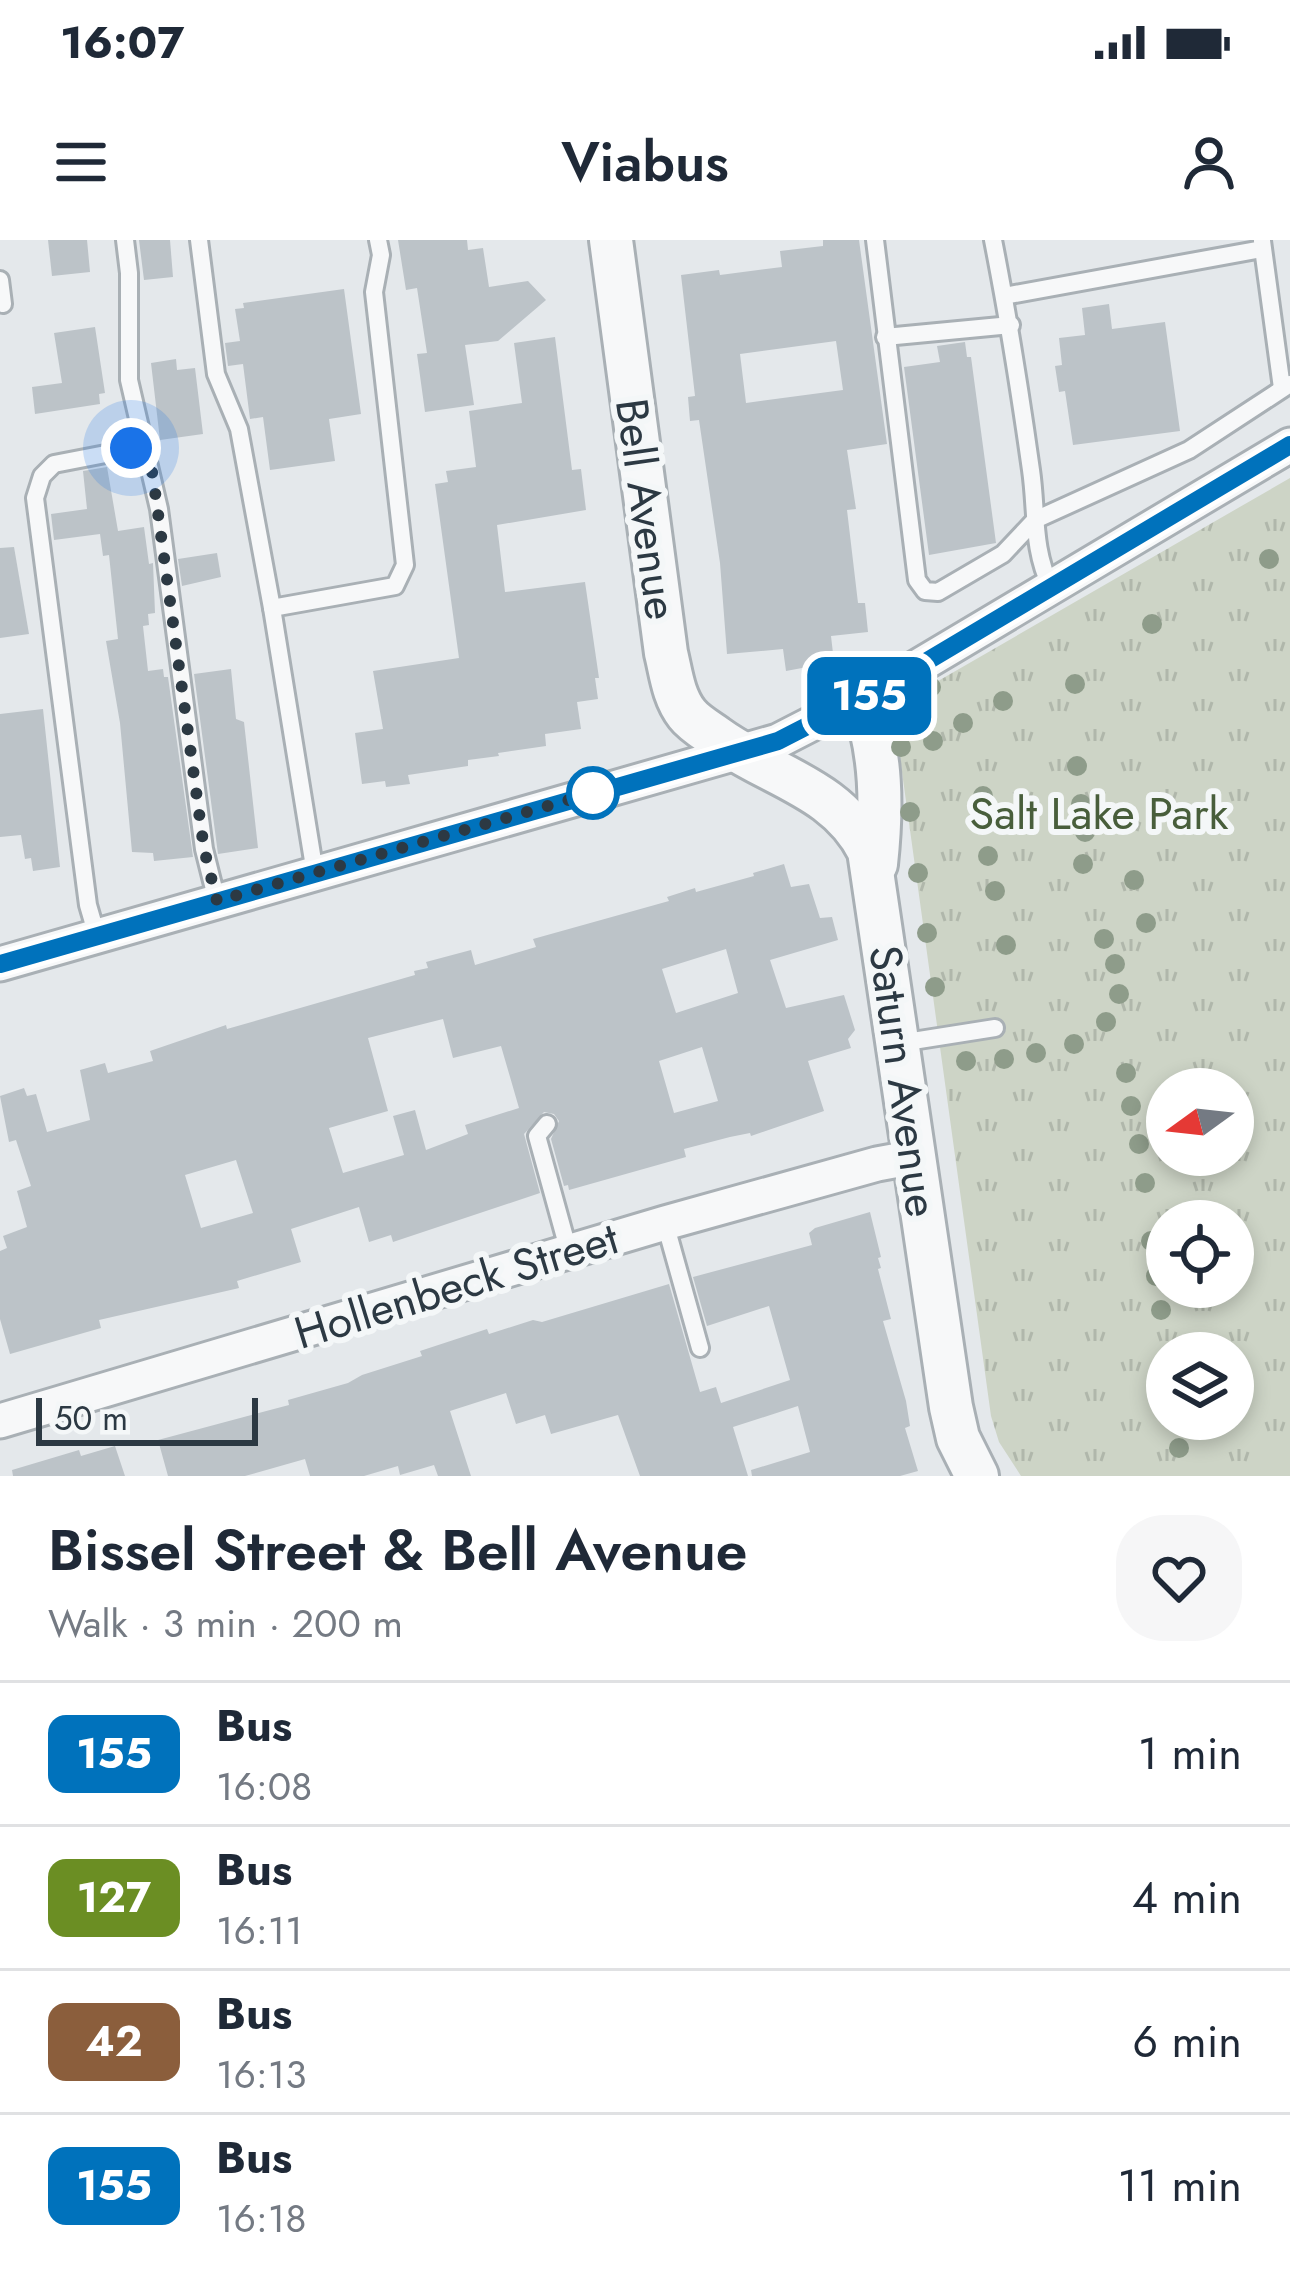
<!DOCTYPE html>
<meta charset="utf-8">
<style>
:root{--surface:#fff;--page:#f6f6f7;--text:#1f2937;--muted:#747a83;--line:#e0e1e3}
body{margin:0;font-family:Jost,sans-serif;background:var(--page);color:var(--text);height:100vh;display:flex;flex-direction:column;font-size:45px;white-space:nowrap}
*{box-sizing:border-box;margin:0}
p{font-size:39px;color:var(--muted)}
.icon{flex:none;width:66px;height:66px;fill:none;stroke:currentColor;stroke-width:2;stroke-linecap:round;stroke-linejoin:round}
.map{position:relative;height:1236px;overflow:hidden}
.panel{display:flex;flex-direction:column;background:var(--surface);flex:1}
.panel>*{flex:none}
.badge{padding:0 24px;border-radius:18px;font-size:42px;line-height:78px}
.needle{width:78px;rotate:255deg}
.buttons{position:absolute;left:1146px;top:828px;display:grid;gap:24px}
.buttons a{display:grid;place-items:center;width:108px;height:108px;border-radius:50%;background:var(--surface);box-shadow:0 6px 18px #0003;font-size:60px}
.scale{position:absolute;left:36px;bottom:30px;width:222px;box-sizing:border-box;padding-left:12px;border:6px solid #2c3943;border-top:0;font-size:33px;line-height:42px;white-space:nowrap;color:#2c3943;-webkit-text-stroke:9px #f4f7f8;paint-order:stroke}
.you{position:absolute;width:60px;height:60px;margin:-30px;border:9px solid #fff;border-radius:50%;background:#1a73e8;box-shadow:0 0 0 18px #1a73e833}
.map>.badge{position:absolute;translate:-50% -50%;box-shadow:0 0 0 6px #fff}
.round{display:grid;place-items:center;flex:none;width:126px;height:126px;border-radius:48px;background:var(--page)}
.summary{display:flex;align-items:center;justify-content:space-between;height:204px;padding:0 48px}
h1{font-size:57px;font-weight:600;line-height:90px}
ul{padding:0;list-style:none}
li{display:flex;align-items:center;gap:36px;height:144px;padding:0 48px;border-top:3px solid var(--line)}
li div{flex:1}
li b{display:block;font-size:45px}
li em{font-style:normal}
li .badge{min-width:132px;font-weight:700;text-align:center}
.status{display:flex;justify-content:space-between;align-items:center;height:84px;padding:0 60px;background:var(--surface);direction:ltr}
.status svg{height:33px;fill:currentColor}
header{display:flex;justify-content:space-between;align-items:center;height:156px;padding:0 48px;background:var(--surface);font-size:54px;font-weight:600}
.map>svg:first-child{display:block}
.park{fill:url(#park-tufts);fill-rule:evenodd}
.building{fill:#bcc3c8;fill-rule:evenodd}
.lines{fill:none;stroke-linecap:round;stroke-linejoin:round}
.service-casing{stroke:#a9b0b5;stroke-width:22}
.minor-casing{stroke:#a9b0b5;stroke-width:39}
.tertiary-casing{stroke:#a9b0b5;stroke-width:48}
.service{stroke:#f7f8f9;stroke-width:16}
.minor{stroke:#f7f8f9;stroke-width:33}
.tertiary{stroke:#f7f8f9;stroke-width:42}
.tree{fill:#8e9c8a}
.line-casing{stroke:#fff;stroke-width:27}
.line{stroke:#0072bc;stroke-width:18}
.walk{stroke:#2c3943;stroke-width:12;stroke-dasharray:0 21.6}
.stop-dot{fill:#fff;stroke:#0072bc;stroke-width:6}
.labels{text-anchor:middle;stroke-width:12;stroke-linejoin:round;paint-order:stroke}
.street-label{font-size:45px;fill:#2c3943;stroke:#f4f7f8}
.park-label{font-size:45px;fill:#485e3b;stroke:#f4f7f8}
</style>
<div class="status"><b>16:07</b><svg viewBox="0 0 49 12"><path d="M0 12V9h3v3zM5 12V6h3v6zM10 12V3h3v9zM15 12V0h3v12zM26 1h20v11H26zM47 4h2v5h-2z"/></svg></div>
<header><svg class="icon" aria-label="menu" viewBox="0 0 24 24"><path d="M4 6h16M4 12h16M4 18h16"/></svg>Viabus<svg class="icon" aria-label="person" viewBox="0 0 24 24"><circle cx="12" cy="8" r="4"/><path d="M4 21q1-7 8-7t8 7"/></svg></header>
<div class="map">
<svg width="1290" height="1236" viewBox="0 0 1290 1236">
<defs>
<pattern id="park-tufts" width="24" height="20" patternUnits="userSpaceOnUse" patternTransform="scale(3)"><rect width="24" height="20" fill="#cdd4c6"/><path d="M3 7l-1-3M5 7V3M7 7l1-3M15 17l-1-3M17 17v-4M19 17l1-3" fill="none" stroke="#b0b7ab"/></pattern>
</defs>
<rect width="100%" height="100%" fill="#e4e8eb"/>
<path class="park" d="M1290,238V1236H1021L999,1202L991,1176L893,467ZM1167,849H1233V915H1167ZM1167,981H1233V1047H1167ZM1167,1113H1233V1179H1167Z"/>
<g class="building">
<path d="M48,0H87L90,32L52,36Z"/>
<path d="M139,0H170L173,37L144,40Z"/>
<path d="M398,0H467L468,10L483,8L489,47L528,41L546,60L498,101L465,105L474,165L425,172L417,114L427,113L417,48L406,50Z"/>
<path d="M823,0H859L887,204L847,210L856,269L847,270L858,363H865L868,392L831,396L834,422L786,431L783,409L727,414L720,323L699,180L690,181L688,157L695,156L681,35L719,30L720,35L782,27L780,11L823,6ZM836,101L843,150L746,163L740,114Z"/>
<path d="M344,49L361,174L329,179L335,221L270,230L263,177L250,179L243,124L228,126L225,103L240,101L235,69L244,68L243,63Z"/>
<path d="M1109,64L1112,89L1165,82L1180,191L1073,205L1065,151L1059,152L1055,126L1062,125L1059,98L1085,95L1082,68Z"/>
<path d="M95,87L105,153L99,154L100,164L35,174L32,147L62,143L54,93Z"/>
<path d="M555,97L572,230L581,229L586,270L497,285L505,352L585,342L599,438H595L598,459L577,462L581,489L545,494L546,506L498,513L499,516L468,520V526L408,535L410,544L386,547L385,541L362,544L355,493L383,489L373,431L459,418L435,244L448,242L446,231L476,227L469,171L522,163L514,103Z"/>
<path d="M965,102L967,117H971L996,303L929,315L904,127L940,122L937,106Z"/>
<path d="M176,119L177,130L195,128L203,194L160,200L151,123Z"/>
<path d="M107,227L118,291L144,287L149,324L153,323L155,373L148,374L149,385L143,386L148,431L163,429L164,437H168L193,617L154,621L153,613L132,612L120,483L106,401L118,399L109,315L103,316L100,294L54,300L51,274L87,269L83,231Z"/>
<path d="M14,307L29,394L0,398V308Z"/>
<path d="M217,313L221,337L182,346L178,319Z"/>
<path d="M231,429L236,479L244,482L258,608L218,614L194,434Z"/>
<path d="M43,469L60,627L33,631L31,618L25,619L21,595L0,597V474Z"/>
<path d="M784,624L791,647L809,644L820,678L832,677L838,700L770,720L786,768L844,755L855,790L848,799L851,808L808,821L824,871L751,896L750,893L730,897L684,909L686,917L569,950L568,945L564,946L551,899L559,881L554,874L544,872L524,894L540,953L393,1002L391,995L369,1002L359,967L291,989L301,1022L237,1041L239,1048L235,1049L99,1080L101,1088L10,1114L0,1079V1011L7,1008L3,996L27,987L17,951L31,946L16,900L9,902L0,856L24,848L27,856L36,854L47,892L90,880L80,830L105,823L108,833L153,821L150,811L226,785L227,789L415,735L414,731L428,728L426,722L471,710L475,725L536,707L533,699L669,661L667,657L695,648L696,652L754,636L753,633ZM726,709L738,753L676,773L662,729ZM443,779L453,818L501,806L519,868L465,885L468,894L426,910L415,870L393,876L404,915L343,933L329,888L388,871L368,798ZM702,807L718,861L674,873L659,821ZM236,920L253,973L201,988L185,935Z"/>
<path d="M870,972L881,1017L878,1018L881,1028L878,1029L891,1079L883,1081L906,1161L910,1186L905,1188L918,1231L900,1236H752L751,1230L810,1212L798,1166L733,1187L748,1236H640L618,1175L551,1194L545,1175L516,1184L506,1153L450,1171L471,1236H438L434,1225L400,1235L398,1226L364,1236H310L305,1219L245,1236H168L158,1200L289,1165L288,1160L348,1143L362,1135L422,1116L420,1111L487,1089L489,1094L533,1080L542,1082L669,1044L700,1152L716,1147L721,1163L790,1140L769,1066L707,1086L693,1037L812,1005L809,993L815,988Z"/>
<path d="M115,1206L125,1236H13L12,1230L79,1210L81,1216Z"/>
</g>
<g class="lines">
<g class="service-casing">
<g id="service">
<path d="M125,0L129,33V140L159,269L204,609L217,661"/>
<path d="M199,0L216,134L239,189L272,368"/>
<path d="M875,0L917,340L925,351L938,352L1003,314L1035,280L1189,210L1290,144"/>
<path d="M993,0C1008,76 1020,152 1031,230C1037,271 1032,309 1051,347"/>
<path d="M1262,1L1282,148"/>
<path d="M0,40L3,64"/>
<path d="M1004,56L1262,9"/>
<path d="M885,97L1011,85"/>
<path d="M315,633L272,368L395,346L405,325L374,52L381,15L378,0"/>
<path d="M97,696L88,665L35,258L42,236L54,224L147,206"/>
<path d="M900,803L995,788"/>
<path d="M547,884L537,896L569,1012"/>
<path d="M665,983L700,1108"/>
</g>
</g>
<g class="minor-casing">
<g id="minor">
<path d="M0,724L778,501L887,445L1290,205"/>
<path d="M0,1181L665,983L877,924L915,917"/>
</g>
</g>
<g class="tertiary-casing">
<g id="tertiary">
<path d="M611,0L666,413C671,433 673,456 687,474C694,483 706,490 716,497C769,536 837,547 869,611L951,1167L958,1198L977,1236"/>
<path d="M862,459C882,513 882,568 876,624"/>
</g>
</g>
<use href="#service" class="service"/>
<use href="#minor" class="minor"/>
<use href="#tertiary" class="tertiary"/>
</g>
<g class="tree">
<circle cx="1269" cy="319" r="10"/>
<circle cx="1152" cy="384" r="10"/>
<circle cx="1075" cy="444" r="10"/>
<circle cx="931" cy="447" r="10"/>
<circle cx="1003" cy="461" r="10"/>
<circle cx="963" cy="483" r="10"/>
<circle cx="933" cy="501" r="10"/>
<circle cx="901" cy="507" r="10"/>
<circle cx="1077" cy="526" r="10"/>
<circle cx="983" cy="556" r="10"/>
<circle cx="1081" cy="564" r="10"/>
<circle cx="910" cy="572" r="10"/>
<circle cx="1085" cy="592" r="10"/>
<circle cx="988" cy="616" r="10"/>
<circle cx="1083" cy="624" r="10"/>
<circle cx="918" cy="633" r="10"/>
<circle cx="1134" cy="640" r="10"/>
<circle cx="995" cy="651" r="10"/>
<circle cx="1146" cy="683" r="10"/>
<circle cx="927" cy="693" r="10"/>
<circle cx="1104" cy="699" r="10"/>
<circle cx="1006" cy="705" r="10"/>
<circle cx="1115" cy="724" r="10"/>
<circle cx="935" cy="747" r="10"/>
<circle cx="1119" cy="754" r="10"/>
<circle cx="1106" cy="782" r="10"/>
<circle cx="1074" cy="804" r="10"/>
<circle cx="1036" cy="813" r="10"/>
<circle cx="1004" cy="819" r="10"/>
<circle cx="966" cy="821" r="10"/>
<circle cx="1126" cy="833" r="10"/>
<circle cx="1131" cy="866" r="10"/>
<circle cx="1139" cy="904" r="10"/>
<circle cx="1145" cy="943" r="10"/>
<circle cx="1151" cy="1001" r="10"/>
<circle cx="1156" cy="1036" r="10"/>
<circle cx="1161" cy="1070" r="10"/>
<circle cx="1179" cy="1208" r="10"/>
</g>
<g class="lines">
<g class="line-casing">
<path id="line" d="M0,724L778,501L887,445L1290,205"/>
</g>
<use href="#line" class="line"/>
<path class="walk" d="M131,208L147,206L153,237L204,609L217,661L593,553"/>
</g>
<circle class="stop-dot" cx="593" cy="553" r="24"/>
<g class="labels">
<g class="street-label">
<text transform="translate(647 269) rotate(82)" y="16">Bell Avenue</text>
<text transform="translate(904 841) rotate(82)" y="16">Saturn Avenue</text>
<text transform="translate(456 1045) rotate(-17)" y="16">Hollenbeck Street</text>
</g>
<g class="park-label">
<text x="1099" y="589">Salt Lake Park</text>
</g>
</g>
</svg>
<div class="buttons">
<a><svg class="needle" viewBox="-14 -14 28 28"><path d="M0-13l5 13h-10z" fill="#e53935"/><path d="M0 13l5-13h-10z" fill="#747a83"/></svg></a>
<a><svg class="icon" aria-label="locate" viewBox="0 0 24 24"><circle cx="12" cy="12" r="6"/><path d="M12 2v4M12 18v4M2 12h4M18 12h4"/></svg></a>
<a><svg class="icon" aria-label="layers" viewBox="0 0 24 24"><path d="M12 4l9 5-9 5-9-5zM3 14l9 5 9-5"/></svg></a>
</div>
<div class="scale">50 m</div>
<div class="you" style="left:131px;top:208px"></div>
<b class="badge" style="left:869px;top:456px;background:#0072bc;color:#fff">155</b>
</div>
<section class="panel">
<div class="summary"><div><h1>Bissel Street &amp; Bell Avenue</h1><p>Walk · 3 min · 200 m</p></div><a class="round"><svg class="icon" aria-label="heart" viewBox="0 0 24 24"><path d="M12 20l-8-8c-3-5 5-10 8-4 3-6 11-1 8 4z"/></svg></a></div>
<ul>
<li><span class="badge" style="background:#0072bc;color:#fff">155</span><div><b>Bus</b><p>16:08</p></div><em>1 min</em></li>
<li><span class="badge" style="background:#6b8e23;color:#fff">127</span><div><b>Bus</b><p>16:11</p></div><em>4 min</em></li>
<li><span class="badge" style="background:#8b5e3c;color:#fff">42</span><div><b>Bus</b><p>16:13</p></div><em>6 min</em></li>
<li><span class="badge" style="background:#0072bc;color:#fff">155</span><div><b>Bus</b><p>16:18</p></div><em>11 min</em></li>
</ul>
</section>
